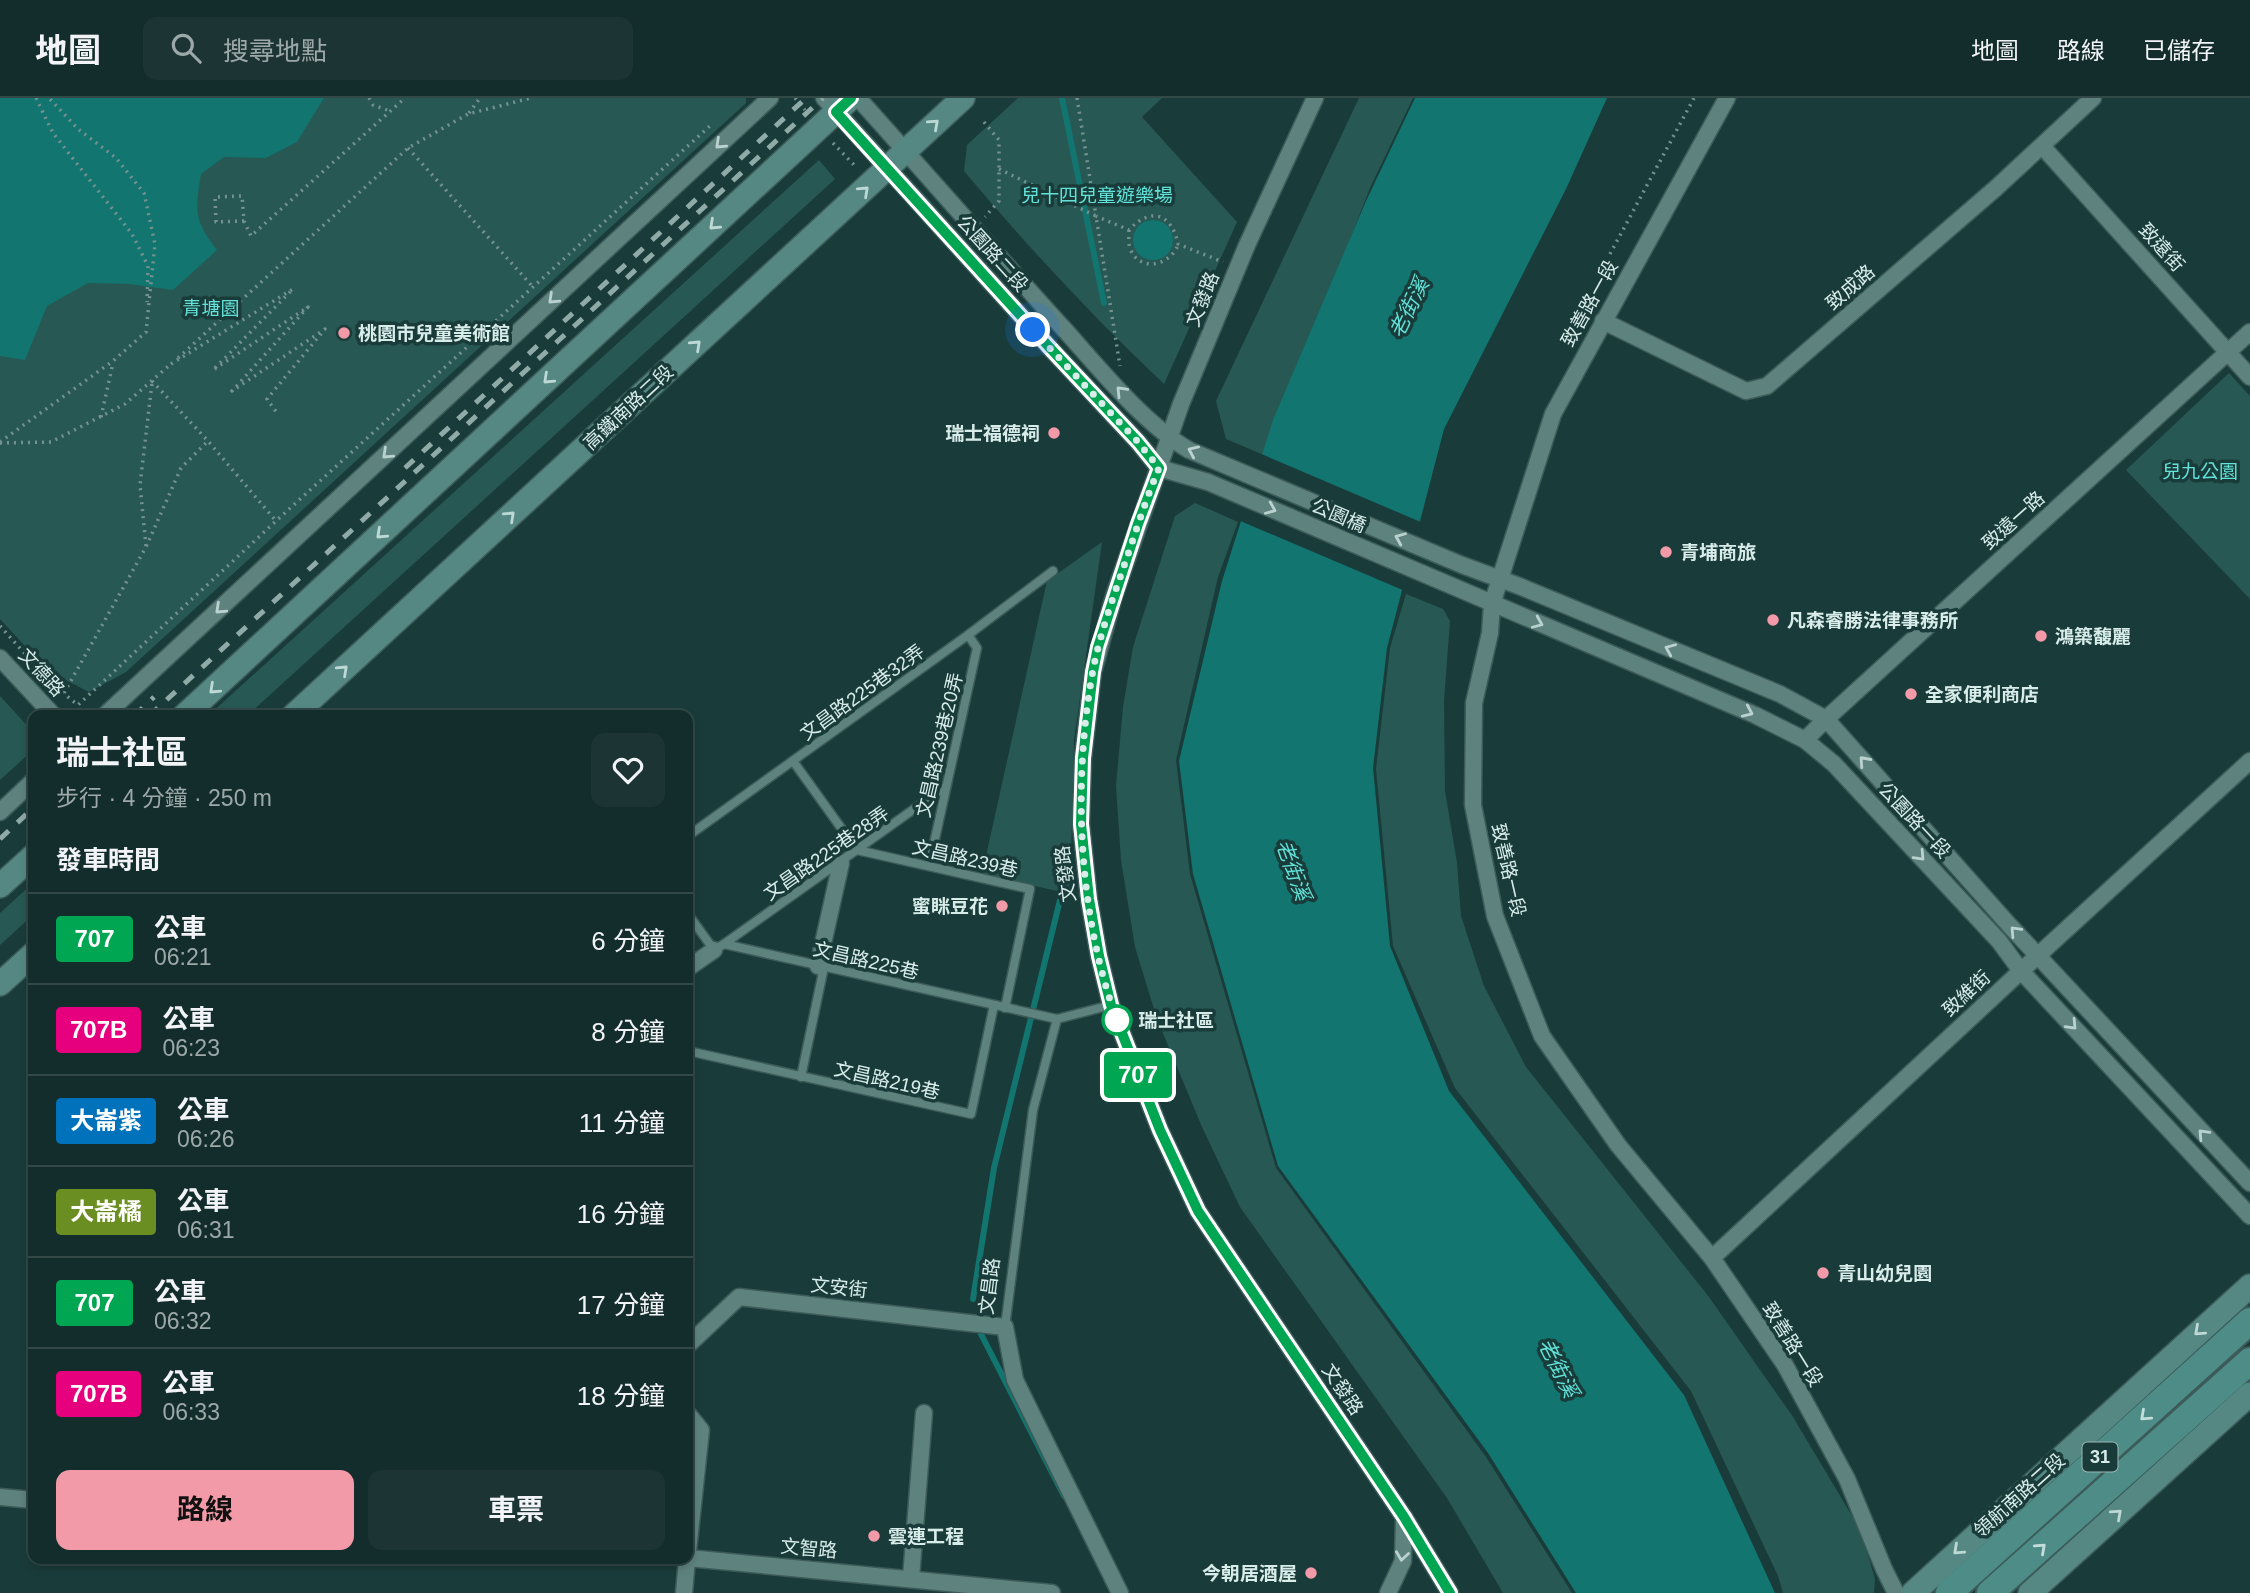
<!DOCTYPE html>
<html lang="zh-TW">
<meta charset="utf-8">
<style>
:root{--surface:#132d2c;--page:#1c3534;--text:#f1f3f6;--muted:#9da8a9;--line:#324948;--accent:#f39aa8}
body{margin:0;font-family:Helvetica,"Noto Sans TC",sans-serif;background:var(--page);color:var(--text);height:100vh;display:flex;flex-direction:column;font-size:26px;white-space:nowrap}
*{box-sizing:border-box;margin:0}
p{font-size:23px;color:var(--muted)}
.icon{flex:none;width:38px;height:38px;fill:none;stroke:currentColor;stroke-width:2;stroke-linecap:round;stroke-linejoin:round}
.map{position:relative;flex:1;overflow:hidden}
.side{position:absolute;left:28px;top:612px;width:665px;height:854px;display:flex;flex-direction:column;background:var(--surface);border-radius:14px;box-shadow:0 4px 10px #0003,0 0 0 2px var(--line)}
.side>*{flex:none}
.badge{padding:0 14px;border-radius:5px;font-size:24px;line-height:46px}
.you{position:absolute;width:35px;height:35px;margin:-18px;border:5px solid #fff;border-radius:50%;background:#1a73e8;box-shadow:0 0 0 10px #1a73e833}
.map>.badge{position:absolute;translate:-50% -50%;box-shadow:0 0 0 4px #fff}
h2{padding:0 28px;font-size:26px;line-height:63px}
.round{display:grid;place-items:center;flex:none;width:74px;height:74px;border-radius:14px;background:var(--page)}
.headline{display:flex;align-items:center;justify-content:space-between;height:119px;padding:0 28px}
h1{font-size:33px;font-weight:700;line-height:52px}
.action{display:flex;gap:14px;margin-top:auto;padding:14px 28px}
.action a{flex:1;height:80px;border-radius:14px;background:var(--accent);color:#111;font-size:28px;font-weight:700;line-height:80px;text-align:center}
.action a+a{background:var(--page);color:var(--text)}
ul{padding:0;list-style:none}
li{display:flex;align-items:center;gap:21px;height:91px;padding:0 28px;border-top:2px solid var(--line)}
li div{flex:1}
li b{display:block;font-size:26px}
li em{font-style:normal}
li .badge{min-width:77px;font-weight:700;text-align:center}
header{display:flex;align-items:center;gap:42px;box-sizing:border-box;height:98px;padding:0 35px;background:var(--surface);border-bottom:2px solid var(--line)}
header strong{font-size:33px}
nav{display:flex;gap:38px;margin-inline-start:auto;font-size:24px}
.search{width:490px;height:63px;background:var(--page);display:flex;align-items:center;gap:18px;box-sizing:border-box;padding:0 24px;border-radius:14px;color:var(--muted);font-size:26px}
.map>svg:first-child{display:block}
.green{fill:#275854}
.water{fill:#12756f}
.pier{fill:#193c3a}
.lines{fill:none;stroke-linecap:round;stroke-linejoin:round}
.stream{stroke:#12756f;stroke-width:6}
.lane-casing{stroke:#3c5b59;stroke-width:11}
.street-casing{stroke:#3c5b59;stroke-width:19}
.secondary-casing{stroke:#3c5b59;stroke-width:26}
.primary-casing{stroke:#3c5b59;stroke-width:30}
.path{stroke:#769290;stroke-width:3.5;stroke-dasharray:2 5;stroke-linecap:butt}
.lane{stroke:#5e837f;stroke-width:8}
.street{stroke:#5e837f;stroke-width:16}
.secondary{stroke:#558883;stroke-width:23}
.primary{stroke:#4d8c87;stroke-width:26}
.rail{stroke:#90aaa8;stroke-width:5;stroke-dasharray:12 12;stroke-linecap:butt}
.oneway{stroke:#bed8d5}
.oneway2{stroke:#bad2cf}
.oneway3{stroke:#c3dedb}
.line-casing{stroke:#fff;stroke-width:16}
.line{stroke:#00a651;stroke-width:10}
.walk{stroke:#d8ecea;stroke-width:7;stroke-dasharray:0 12.6}
.poi-dot{fill:#f39aa8;stroke:#193c3a;stroke-width:2.5}
.stop-dot{fill:#fff;stroke:#00a651;stroke-width:3.5}
.labels{text-anchor:middle;stroke-width:7;stroke-linejoin:round;paint-order:stroke}
.shield{fill:#193c3a;stroke:#9fb7b5;stroke-width:2}
.shield-label{font-size:18px;font-weight:bold;fill:#d8ecea}
.park-label{font-size:19px;fill:#62e2d9;stroke:#193c3a}
.street-label{font-size:19px;fill:#d8ecea;stroke:#193c3a}
.poi-label{font-size:19px;font-weight:bold;fill:#d8ecea;stroke:#193c3a;text-anchor:start}
.stop-label{font-size:19px;font-weight:bold;fill:#d8ecea;stroke:#193c3a;text-anchor:start}
.water-label{font-size:21px;font-style:italic;fill:#61e1d8;stroke:#193c3a}
</style>
<header>
<strong>地圖</strong>
<div class="search"><svg class="icon" aria-label="search" viewBox="0 0 24 24"><circle cx="10" cy="10" r="6"/><path d="M15 15l6 6"/></svg>搜尋地點</div>
<nav><a>地圖</a><a>路線</a><a>已儲存</a></nav>
</header>
<div class="map">
<svg width="2250" height="1495" viewBox="0 0 2250 1495">
<rect width="100%" height="100%" fill="#193c3a"/>
<g class="green">
<path d="M0,0H746V5L126,574L89,594L48,573L0,521Z"/>
<path d="M1018,0H1162L1142,19L1237,124L1164,286C1093,219 1027,148 964,73L967,47Z"/>
<path d="M1359,0H1413L1370,90L1266,358L1226,341L1216,303Z"/>
<path d="M819,62L835,81L247,618H208Z"/>
<path d="M2229,275L2250,298V501L2126,372Z"/>
<path d="M1195,405L1238,424L1218,479L1176,662L1190,776L1276,1070L1486,1359L1572,1495H1503L1447,1400L1240,1109L1202,1029L1157,921L1135,849L1121,762L1116,688L1123,609L1133,549L1175,418Z"/>
<path d="M1102,444L1074,642L1070,796L982,776L1047,483Z"/>
<path d="M1406,496L1443,511L1450,523L1444,603L1445,693L1457,765L1461,818L1484,888L1526,969L1709,1199L1793,1319L1861,1433L1875,1481L1874,1495H1783L1778,1478L1691,1293L1455,990L1393,848L1376,671L1390,550Z"/>
<path d="M0,598L33,634V652L0,682Z"/>
<path d="M33,785V817L0,847V815Z"/>
</g>
<g class="water">
<path d="M0,0H324L297,44L266,60L224,59L201,76C195,113 194,122 217,152L173,192L129,186L88,185L47,208L25,262L0,258Z"/>
<path d="M1415,0H1607L1566,91L1444,331L1387,550L1373,670L1390,848L1449,993L1684,1297L1775,1495H1576L1488,1355L1278,1068L1193,776L1179,663L1222,483L1273,322L1366,103Z"/>
<circle cx="1153" cy="142" r="20"/>
</g>
<path class="pier" d="M1259,355L1423,425L1405,493L1238,422Z"/>
<g class="lines">
<g class="stream">
<path d="M1062,0L1104,205"/>
<path d="M973,1201L994,1070L1061,798"/>
<path d="M981,1236L1064,1398"/>
</g>
<g class="lane-casing">
<g id="lane">
<path d="M793,663L857,752L1030,791L1005,910"/>
<path d="M688,738L968,537L1053,473"/>
<path d="M929,768L977,550L968,537"/>
<path d="M688,816L714,852L724,846L1057,921"/>
<path d="M724,846L945,689"/>
<path d="M688,953L971,1016L994,907"/>
<path d="M801,979L824,869"/>
<path d="M1005,1229L1033,1012L1057,921L1111,907"/>
</g>
</g>
<g class="street-casing">
<g id="street">
<path d="M824,0L1051,251L1138,344L1159,370"/>
<path d="M858,0C927,77 994,154 1064,231C1099,270 1144,326 1189,352L1462,467L1519,488L1780,596L1826,621L2010,828L2250,1085"/>
<path d="M1315,0L1247,147L1181,306L1114,498L1093,574L1083,660L1081,726L1089,801L1099,858L1111,907L1160,1032L1198,1113L1404,1419L1450,1495"/>
<path d="M1727,0L1553,316L1492,506L1490,535L1474,605L1473,707L1495,818L1542,938L1618,1047L1712,1160L1785,1267L1847,1381L1884,1471L1896,1495"/>
<path d="M2042,48L2250,279"/>
<path d="M1603,223L1746,293L1767,288L1996,90L2093,0"/>
<path d="M1159,370L1208,384L1755,617L1805,642L1834,666L1999,843L2021,873L2250,1118"/>
<path d="M0,560L54,618"/>
<path d="M104,618L770,0"/>
<path d="M1805,642L1826,621L2250,234"/>
<path d="M0,714L33,683"/>
<path d="M818,868L841,765"/>
<path d="M688,870L714,852"/>
<path d="M1712,1160L2021,873L2250,663"/>
<path d="M688,1247L739,1199L1005,1229L1015,1282L1120,1495"/>
<path d="M688,1316L701,1332L688,1453"/>
<path d="M0,1399L33,1402"/>
<path d="M688,1460L1052,1495"/>
<path d="M911,1480L924,1315"/>
<path d="M684,1495L687,1461"/>
<path d="M1388,1495L1403,1463L1404,1419"/>
</g>
</g>
<g class="secondary-casing">
<g id="secondary">
<path d="M184,618L851,0"/>
<path d="M293,618L963,0"/>
<path d="M0,788L33,758"/>
<path d="M0,886L33,856"/>
<path d="M1913,1495L2250,1188"/>
<path d="M2030,1495L2250,1296"/>
</g>
</g>
<g class="primary-casing">
<g id="primary">
<path d="M1949,1495L2250,1223"/>
<path d="M1990,1495L2250,1263"/>
</g>
</g>
<g class="path">
<path d="M36,0L53,35L132,136L148,168L147,204"/>
<path d="M369,0L373,7L390,13"/>
<path d="M795,0L805,12"/>
<path d="M1077,0L1096,118L1129,132C1151,108 1172,116 1178,146L1223,164"/>
<path d="M469,15L480,0"/>
<path d="M984,24L999,42V103L985,119"/>
<path d="M833,45L857,70"/>
<path d="M408,50L533,189"/>
<path d="M999,71L1096,118L1120,268"/>
<path d="M244,123L216,124L215,99L242,98L244,123L251,138L405,0"/>
<path d="M1129,132C1129,138 1128,144 1130,150C1138,174 1169,169 1178,147"/>
<path d="M1610,156L1694,0"/>
<path d="M178,260L408,50L468,16L531,0"/>
<path d="M171,266L293,191L213,272L308,209L232,293L325,231L267,301L277,315"/>
<path d="M152,283L208,343L276,423"/>
<path d="M101,319L113,265"/>
<path d="M0,344L113,263L146,234L155,146L144,95L116,60L78,31L49,0"/>
<path d="M0,345L51,344L125,306L172,265"/>
<path d="M146,448L140,387L152,285"/>
<path d="M0,528L54,588L78,607L276,423L712,26"/>
<path d="M64,595L146,449L181,370L208,343"/>
</g>
<use href="#lane" class="lane"/>
<use href="#street" class="street"/>
<use href="#secondary" class="secondary"/>
<use href="#primary" class="primary"/>
<g class="rail">
<path d="M405,370L806,0"/>
<path d="M134,618L154,599"/>
<path d="M149,618L823,0"/>
<path d="M0,741L33,710"/>
</g>
</g>
<defs><path id="oneway-chevron" d="M-2-3.5L2.5 0L-2 3.5" fill="none" stroke-width="1.6" stroke-linecap="round" stroke-linejoin="round" transform="scale(1.75)"/></defs>
<g class="oneway">
<use href="#oneway-chevron" transform="translate(934 26) rotate(-42)"/>
<use href="#oneway-chevron" transform="translate(864 93) rotate(-43)"/>
<use href="#oneway-chevron" transform="translate(714 127) rotate(137)"/>
<use href="#oneway-chevron" transform="translate(696 247) rotate(-43)"/>
<use href="#oneway-chevron" transform="translate(548 281) rotate(137)"/>
<use href="#oneway-chevron" transform="translate(510 418) rotate(-43)"/>
<use href="#oneway-chevron" transform="translate(381 436) rotate(137)"/>
<use href="#oneway-chevron" transform="translate(343 572) rotate(-43)"/>
<use href="#oneway-chevron" transform="translate(214 591) rotate(137)"/>
<use href="#oneway-chevron" transform="translate(2199 1233) rotate(138)"/>
<use href="#oneway-chevron" transform="translate(2117 1416) rotate(-42)"/>
<use href="#oneway-chevron" transform="translate(1958 1452) rotate(138)"/>
</g>
<g class="oneway2">
<use href="#oneway-chevron" transform="translate(720 46) rotate(137)"/>
<use href="#oneway-chevron" transform="translate(553 201) rotate(137)"/>
<use href="#oneway-chevron" transform="translate(1121 293) rotate(-134)"/>
<use href="#oneway-chevron" transform="translate(1193 353) rotate(-156)"/>
<use href="#oneway-chevron" transform="translate(387 356) rotate(137)"/>
<use href="#oneway-chevron" transform="translate(1271 411) rotate(23)"/>
<use href="#oneway-chevron" transform="translate(1400 440) rotate(-157)"/>
<use href="#oneway-chevron" transform="translate(220 511) rotate(137)"/>
<use href="#oneway-chevron" transform="translate(1538 525) rotate(23)"/>
<use href="#oneway-chevron" transform="translate(1670 551) rotate(-157)"/>
<use href="#oneway-chevron" transform="translate(1748 614) rotate(24)"/>
<use href="#oneway-chevron" transform="translate(1864 663) rotate(-132)"/>
<use href="#oneway-chevron" transform="translate(1920 758) rotate(47)"/>
<use href="#oneway-chevron" transform="translate(2015 833) rotate(-133)"/>
<use href="#oneway-chevron" transform="translate(2072 927) rotate(47)"/>
<use href="#oneway-chevron" transform="translate(2203 1036) rotate(-133)"/>
<use href="#oneway-chevron" transform="translate(1402 1458) rotate(98)"/>
</g>
<g class="oneway3">
<use href="#oneway-chevron" transform="translate(2145 1318) rotate(138)"/>
<use href="#oneway-chevron" transform="translate(2041 1450) rotate(-42)"/>
</g>
<g class="lines">
<g class="line-casing">
<path id="line" d="M851,0L836,14L1051,251L1138,344L1159,370L1138,426L1098,549L1093,574L1083,660L1081,726L1089,801L1099,858L1111,907L1160,1032L1198,1113L1404,1419L1450,1495"/>
</g>
<use href="#line" class="line"/>
<path class="walk" d="M1033,232L1138,344L1159,370C1146,401 1136,433 1125,465C1113,500 1100,536 1093,572C1072,686 1078,822 1120,930L1117,922"/>
</g>
<g class="poi-dot">
<circle cx="344" cy="235" r="7"/>
<circle cx="1054" cy="335" r="7"/>
<circle cx="1666" cy="454" r="7"/>
<circle cx="1773" cy="522" r="7"/>
<circle cx="2041" cy="538" r="7"/>
<circle cx="1911" cy="596" r="7"/>
<circle cx="1002" cy="808" r="7"/>
<circle cx="1823" cy="1175" r="7"/>
<circle cx="874" cy="1438" r="7"/>
<circle cx="1311" cy="1475" r="7"/>
</g>
<circle class="stop-dot" cx="1117" cy="922" r="14"/>
<g class="labels">
<rect class="shield" x="2082.5" y="1344.5" width="35" height="29" rx="5"/>
<g class="shield-label">
<text x="2100" y="1365">31</text>
</g>
<g class="park-label">
<text x="1097" y="104">兒十四兒童遊樂場</text>
<text x="211" y="217">青塘園</text>
<text x="2200" y="380">兒九公園</text>
</g>
<g class="street-label">
<text transform="translate(2162 149) rotate(48)" y="7">致遠街</text>
<text transform="translate(993 155) rotate(48)" y="7">公園路二段</text>
<text transform="translate(1850 189) rotate(-41)" y="7">致成路</text>
<text transform="translate(1202 201) rotate(-68)" y="7">文發路</text>
<text transform="translate(1589 205) rotate(-61)" y="7">致善路一段</text>
<text transform="translate(628 309) rotate(-43)" y="7">高鐵南路二段</text>
<text transform="translate(1339 417) rotate(23)" y="7">公園橋</text>
<text transform="translate(2013 422) rotate(-42)" y="7">致遠一路</text>
<text transform="translate(42 574) rotate(47)" y="7">文德路</text>
<text transform="translate(862 594) rotate(-36)" y="7">文昌路225巷32弄</text>
<text transform="translate(939 647) rotate(-77)" y="7">文昌路239巷20弄</text>
<text transform="translate(1915 722) rotate(47)" y="7">公園路一段</text>
<text transform="translate(826 755) rotate(-35)" y="7">文昌路225巷28弄</text>
<text transform="translate(965 760) rotate(13)" y="7">文昌路239巷</text>
<text transform="translate(1509 772) rotate(77)" y="7">致善路一段</text>
<text transform="translate(1065 776) rotate(-97)" y="7">文發路</text>
<text transform="translate(866 862) rotate(13)" y="7">文昌路225巷</text>
<text transform="translate(1966 895) rotate(-43)" y="7">致維街</text>
<text transform="translate(887 982) rotate(13)" y="7">文昌路219巷</text>
<text transform="translate(989 1188) rotate(-83)" y="7">文昌路</text>
<text transform="translate(839 1189) rotate(6)" y="7">文安街</text>
<text transform="translate(1793 1246) rotate(58)" y="7">致善路一段</text>
<text transform="translate(1343 1291) rotate(56)" y="7">文發路</text>
<text transform="translate(2019 1397) rotate(-42)" y="7">領航南路二段</text>
<text transform="translate(809 1450) rotate(5)" y="7">文智路</text>
</g>
<g class="poi-label">
<text x="358" y="242">桃園市兒童美術館</text>
<text x="1040" y="342" text-anchor="end">瑞士福德祠</text>
<text x="1680" y="461">青埔商旅</text>
<text x="1787" y="529">凡森睿勝法律事務所</text>
<text x="2055" y="545">鴻築馥麗</text>
<text x="1925" y="603">全家便利商店</text>
<text x="988" y="815" text-anchor="end">蜜眯豆花</text>
<text x="1837" y="1182">青山幼兒園</text>
<text x="888" y="1445">雲連工程</text>
<text x="1297" y="1482" text-anchor="end">今朝居酒屋</text>
</g>
<g class="stop-label">
<text x="1138" y="929">瑞士社區</text>
</g>
<g class="water-label">
<text transform="translate(1409 210) rotate(-64)" y="7">老街溪</text>
<text transform="translate(1293 772) rotate(70)" y="7">老街溪</text>
<text transform="translate(1558 1270) rotate(63)" y="7">老街溪</text>
</g>
</g>
</svg>
<div class="you" style="left:1033px;top:232px"></div>
<b class="badge" style="left:1138px;top:977px;background:#00a651;color:#fff">707</b>
<section class="side">
<div class="headline"><div><h1>瑞士社區</h1><p>步行 · 4 分鐘 · 250 m</p></div><a class="round"><svg class="icon" aria-label="heart" viewBox="0 0 24 24"><path d="M12 20l-8-8c-3-5 5-10 8-4 3-6 11-1 8 4z"/></svg></a></div>
<h2>發車時間</h2>
<ul>
<li><span class="badge" style="background:#00a651;color:#fff">707</span><div><b>公車</b><p>06:21</p></div><em>6 分鐘</em></li>
<li><span class="badge" style="background:#e6007e;color:#fff">707B</span><div><b>公車</b><p>06:23</p></div><em>8 分鐘</em></li>
<li><span class="badge" style="background:#0072bc;color:#fff">大崙紫</span><div><b>公車</b><p>06:26</p></div><em>11 分鐘</em></li>
<li><span class="badge" style="background:#6b8e23;color:#fff">大崙橘</span><div><b>公車</b><p>06:31</p></div><em>16 分鐘</em></li>
<li><span class="badge" style="background:#00a651;color:#fff">707</span><div><b>公車</b><p>06:32</p></div><em>17 分鐘</em></li>
<li><span class="badge" style="background:#e6007e;color:#fff">707B</span><div><b>公車</b><p>06:33</p></div><em>18 分鐘</em></li>
</ul>
<div class="action"><a>路線</a><a>車票</a></div>
</section>
</div>
